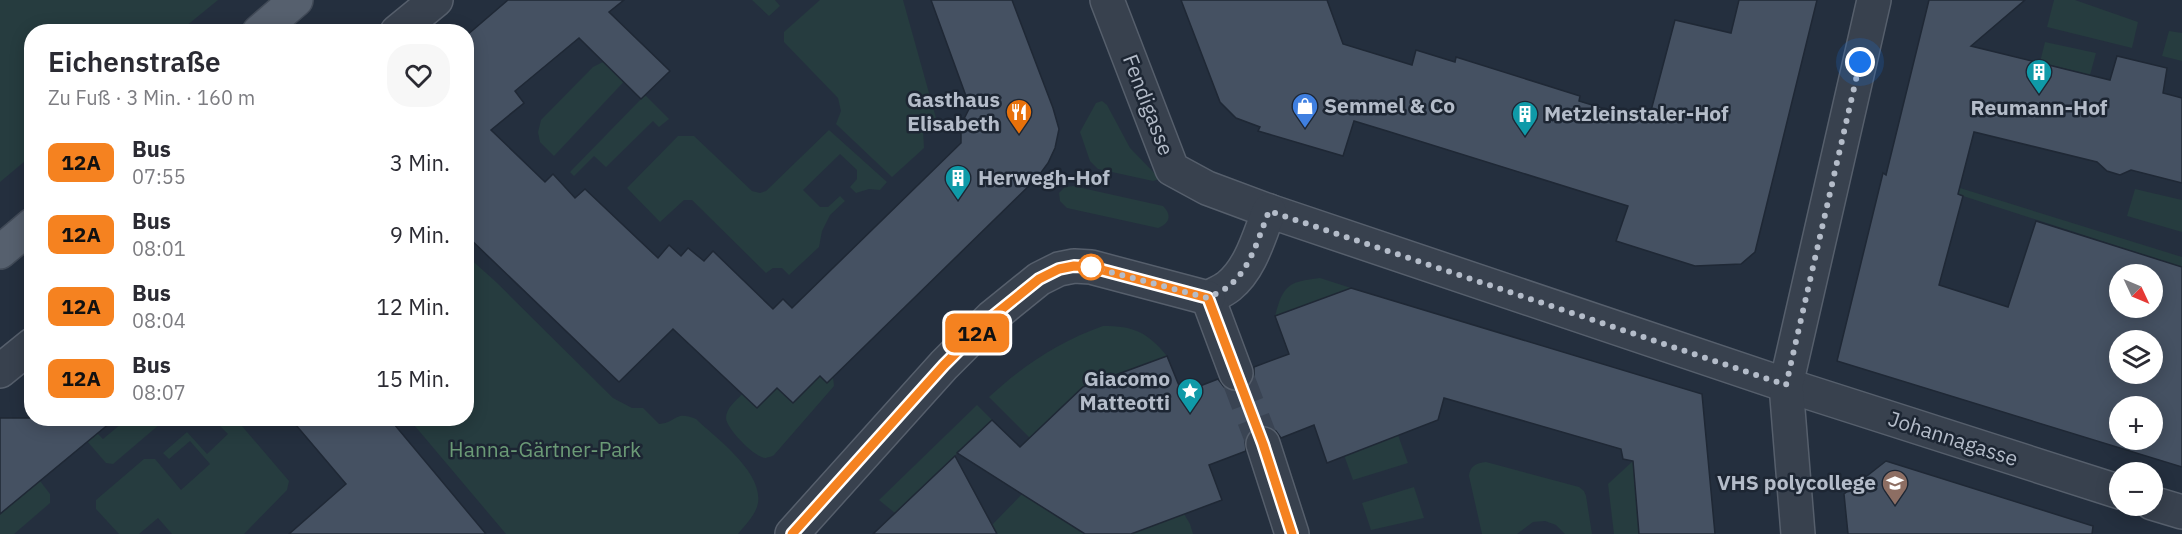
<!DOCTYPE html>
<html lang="de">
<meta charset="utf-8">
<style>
:root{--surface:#fff;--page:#f7f7f7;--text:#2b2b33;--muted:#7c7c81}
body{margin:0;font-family:"IBM Plex Sans",sans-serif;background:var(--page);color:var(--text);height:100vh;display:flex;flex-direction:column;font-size:22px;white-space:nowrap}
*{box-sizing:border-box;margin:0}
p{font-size:20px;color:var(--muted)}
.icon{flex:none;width:33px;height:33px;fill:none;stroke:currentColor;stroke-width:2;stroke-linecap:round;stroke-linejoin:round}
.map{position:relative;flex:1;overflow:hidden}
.side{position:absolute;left:24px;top:24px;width:450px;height:402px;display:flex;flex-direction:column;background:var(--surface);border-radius:24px;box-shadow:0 3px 15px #0003}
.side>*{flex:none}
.badge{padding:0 12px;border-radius:9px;font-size:21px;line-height:39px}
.needle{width:39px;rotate:134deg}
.buttons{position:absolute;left:2109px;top:264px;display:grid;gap:12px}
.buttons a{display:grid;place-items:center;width:54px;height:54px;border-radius:50%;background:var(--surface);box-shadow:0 3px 15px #0003;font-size:30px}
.you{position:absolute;width:30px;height:30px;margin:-15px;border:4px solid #fff;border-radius:50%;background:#1a73e8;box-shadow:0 0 0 9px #1a73e833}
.map>.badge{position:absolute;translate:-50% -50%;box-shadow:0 0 0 3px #fff}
.round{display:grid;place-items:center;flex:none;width:63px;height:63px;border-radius:24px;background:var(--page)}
.headline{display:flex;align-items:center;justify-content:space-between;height:102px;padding:0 24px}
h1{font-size:28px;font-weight:600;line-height:45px}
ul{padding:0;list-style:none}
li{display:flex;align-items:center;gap:18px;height:72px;padding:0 24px}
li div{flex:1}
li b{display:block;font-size:22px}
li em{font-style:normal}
li .badge{min-width:66px;font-weight:700;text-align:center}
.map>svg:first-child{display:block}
.green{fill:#263c3f}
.building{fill:#455162;stroke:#1f2835;stroke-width:1.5;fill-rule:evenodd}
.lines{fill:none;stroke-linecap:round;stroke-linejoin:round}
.street-tunnel{stroke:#3a4453;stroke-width:33;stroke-dasharray:33 16;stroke-linecap:butt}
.street-casing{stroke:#565f6c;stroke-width:36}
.primary-casing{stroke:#414a57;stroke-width:36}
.street{stroke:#38414e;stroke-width:33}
.primary{stroke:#56606e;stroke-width:33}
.line-casing{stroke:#fff;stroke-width:14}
.line{stroke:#f58220;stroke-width:9}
.walk{stroke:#b4bcc9;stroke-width:6;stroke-dasharray:0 10.8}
.stop-dot{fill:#fff;stroke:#f58220;stroke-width:3}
.labels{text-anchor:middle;stroke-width:5;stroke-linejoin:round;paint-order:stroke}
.poi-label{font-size:21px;font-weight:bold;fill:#b4bcc9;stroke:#1d2633;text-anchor:end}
.street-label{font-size:21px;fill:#b4bcc9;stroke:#1d2633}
.park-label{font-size:21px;fill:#6b9a76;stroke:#1d2633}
</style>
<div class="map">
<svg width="2182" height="534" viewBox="0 0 2182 534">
<rect width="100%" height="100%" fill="#242f3e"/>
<g class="green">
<path d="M0,0H218L180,31L32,32L31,156L0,182Z"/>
<path d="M752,0H775L780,6L769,16Z"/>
<path d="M820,0H903L936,118L923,130L924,148L892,177L836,124L841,111L838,98L784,42V32Z"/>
<path d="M2054,0H2075L2138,22L2132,48L2047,27Z"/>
<path d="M2169,31L2182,33V61L2162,56Z"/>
<path d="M2045,42L2096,53L2090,75L2040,62Z"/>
<path d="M603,62H613L632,73L554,156L540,142L538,132L541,120L593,67Z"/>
<path d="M645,95L669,119L659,127L653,121L606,167L594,156L574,176L570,172Z"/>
<path d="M1102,101L1107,105L1130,148L1160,179L1153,181L1098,169L1090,161L1080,132L1096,103Z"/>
<path d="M829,130L887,182L880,190L869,189L856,193L850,187L857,179V170L840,154L803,190L820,207H828L840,196L845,201L830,215L822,231L819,247L789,275L782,268H773L766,273L692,200H684L660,222L627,188L678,136H694L752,191L760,193L766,191Z"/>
<path d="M1073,186L1163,206C1172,215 1170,223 1158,228L1067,208L1060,201L1059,193L1065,187Z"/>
<path d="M1960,188L2182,257V267L1963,196L1958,194Z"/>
<path d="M2135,189L2182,200V232L2127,216Z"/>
<path d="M467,256L495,281L613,398L632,408H643L659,424C677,423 674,410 696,419C717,439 763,472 758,503C756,515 745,525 738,534H506L409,419L466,418Z"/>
<path d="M1320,278L1351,288L1275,316C1283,285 1288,282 1320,278Z"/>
<path d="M1103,326C1134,326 1147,332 1167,356L1030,438L989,397C1022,366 1060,341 1103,326Z"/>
<path d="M820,376L833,377L834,386L774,455C773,456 766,458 765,458C754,457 726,428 726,418C726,408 736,401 742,394L757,408L777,388L793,403Z"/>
<path d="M977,405L992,420L895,513L879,500Z"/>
<path d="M127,419H160V424L113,464L106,463L87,441L97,433L103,439Z"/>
<path d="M213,419H236L289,481L287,490L244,534H172L158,518L139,534H119L96,509V500L144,459H155L181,490L210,464L190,441L169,459L163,453L187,432L207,454L228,434Z"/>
<path d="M1398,435L1408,463L1353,480L1344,455Z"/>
<path d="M1633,461L1639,534H1614L1608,484Z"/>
<path d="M1486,462L1579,487L1584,491L1586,496L1592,534H1565L1556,525L1545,521L1533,522L1517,534H1482L1469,476C1470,466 1476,463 1486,462Z"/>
<path d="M40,481L50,494V503L14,534H0V514Z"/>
<path d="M1414,487L1424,518L1371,530L1362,503Z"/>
<path d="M1022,494L1085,534H997L992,525Z"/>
<path d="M1184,514L1190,524L1193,534H1131Z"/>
</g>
<g class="building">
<path d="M508,0H624L609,12L670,71L641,99L579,38L515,91L524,103L491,130L545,182L553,174L575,198L585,189L658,258L669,245L681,256L688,248L704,261L713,251L773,309L783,299L792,308L961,143V125L970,107L931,0H1012L1053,108L1059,129L1055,148L1048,163L1037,178L827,383L820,376L793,403L777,388L757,408L673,329L619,382L466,235V36Z"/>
<path d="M1181,0H1327L1343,44L1412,65L1416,50L1455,62L1456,57L1580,96L1579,101L1648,122L1675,20L1731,33L1739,0H1817L1755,252L1741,264L1695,266L1616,241L1628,206L1387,131L1354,121L1343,156L1258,131L1260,127L1236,118L1220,102Z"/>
<path d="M1929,0H2025L1971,46L2110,80L2117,56L2167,68L2163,93L2182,98V183L2131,170L2120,175L2107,171L2097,162L1974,132L1958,194L1963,196L1939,285L2008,307L2036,221L2182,267V467L1837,361L1883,173L1886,175ZM2120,274H2152V308H2120ZM2120,340H2152V374H2120ZM2120,406H2152V440H2120Z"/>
<path d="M1351,288L1702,394L1715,534H1639L1633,461L1623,459L1621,449L1444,398L1438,420L1327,463L1314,425L1281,438L1276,431L1268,426H1257L1250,431L1245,440L1246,451L1209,465L1222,500L1131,534H1085L957,453L992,420L1020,447L1083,387L1167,356L1182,393L1218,379L1224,387L1232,391L1243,390L1251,384L1254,377V367L1289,354L1275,316Z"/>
<path d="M0,418H116L0,514Z"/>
<path d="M290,418H389L486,534H289L346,484Z"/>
<path d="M955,456L997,534H873Z"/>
<path d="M1886,461L2093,526L2092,534H1848L1844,494Z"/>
</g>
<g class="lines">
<path class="street-tunnel" d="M1236,373L1263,444"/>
<g class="street-casing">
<g id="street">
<path d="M1107,0L1172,169L1207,188L1269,211L1786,385L2120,492"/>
<path d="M397,32L436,0"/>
<path d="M1208,298C1215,294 1223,291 1229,286C1251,268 1259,236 1269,211"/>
<path d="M1208,298L1236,373"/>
<path d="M0,371L32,345"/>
<path d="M1263,444L1292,534"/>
<path d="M2152,503L2182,512"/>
<path d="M792,534L944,365L992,317L1039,279L1059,269L1074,266L1091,267L1208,298"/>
<path d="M1798,534L1786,385L1874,0"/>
</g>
</g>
<g class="primary-casing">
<g id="primary">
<path d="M259,32L296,0"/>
<path d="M0,252L32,225"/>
</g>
</g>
<use href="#street" class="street"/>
<use href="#primary" class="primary"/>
</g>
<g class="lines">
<g class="line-casing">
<path id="line" d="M792,534L944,365L992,317L1039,279L1059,269L1074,266L1091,267L1208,298L1263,444L1292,534"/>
</g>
<use href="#line" class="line"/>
<path class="walk" d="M1091,267L1208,298C1215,294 1223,291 1229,286C1251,268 1259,236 1269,211L1786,385L1860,62"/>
</g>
<defs>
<g id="building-pin" transform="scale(1.35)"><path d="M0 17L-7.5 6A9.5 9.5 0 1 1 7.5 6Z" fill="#0f9aa8" stroke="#1d2633"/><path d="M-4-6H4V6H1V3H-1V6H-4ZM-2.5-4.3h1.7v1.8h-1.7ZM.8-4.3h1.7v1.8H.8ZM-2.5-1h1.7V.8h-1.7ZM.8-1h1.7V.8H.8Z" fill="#fff"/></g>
<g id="shop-pin" transform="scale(1.35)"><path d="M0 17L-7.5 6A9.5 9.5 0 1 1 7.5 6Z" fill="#3f7fe0" stroke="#1d2633"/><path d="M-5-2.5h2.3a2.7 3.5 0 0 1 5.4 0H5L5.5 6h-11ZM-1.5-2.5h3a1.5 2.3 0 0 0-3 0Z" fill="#fff"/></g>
<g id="restaurant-pin" transform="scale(1.35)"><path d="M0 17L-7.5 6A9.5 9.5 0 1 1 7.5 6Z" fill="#e8710a" stroke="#1d2633"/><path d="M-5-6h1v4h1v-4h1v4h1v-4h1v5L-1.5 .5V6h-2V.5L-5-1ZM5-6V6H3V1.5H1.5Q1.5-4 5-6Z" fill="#fff"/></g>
<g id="sight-pin" transform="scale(1.35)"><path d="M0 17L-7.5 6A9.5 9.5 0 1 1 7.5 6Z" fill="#0f9aa8" stroke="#1d2633"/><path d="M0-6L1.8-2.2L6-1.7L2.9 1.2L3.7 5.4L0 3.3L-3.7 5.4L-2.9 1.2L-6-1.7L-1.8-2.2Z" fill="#fff"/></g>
<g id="school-pin" transform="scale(1.35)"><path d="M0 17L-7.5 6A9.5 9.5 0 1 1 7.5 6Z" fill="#8d6e63" stroke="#1d2633"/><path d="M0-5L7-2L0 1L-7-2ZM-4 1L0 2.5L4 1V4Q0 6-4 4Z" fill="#fff"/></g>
</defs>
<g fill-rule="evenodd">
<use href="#building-pin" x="2039" y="72"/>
<use href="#shop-pin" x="1305" y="106"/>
<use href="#restaurant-pin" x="1019" y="112"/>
<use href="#building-pin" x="1525" y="114"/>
<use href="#building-pin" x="958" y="178"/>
<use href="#sight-pin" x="1190" y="391"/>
<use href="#school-pin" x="1895" y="483"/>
</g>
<circle class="stop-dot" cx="1091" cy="267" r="12"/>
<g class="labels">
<g class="poi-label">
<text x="1000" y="107">Gasthaus<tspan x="1000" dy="24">Elisabeth</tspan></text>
<text x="1324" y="113" text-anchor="start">Semmel &amp; Co</text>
<text x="2039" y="115" text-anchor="middle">Reumann-Hof</text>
<text x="1544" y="121" text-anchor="start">Metzleinstaler-Hof</text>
<text x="978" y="185" text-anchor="start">Herwegh-Hof</text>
<text x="1170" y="386">Giacomo<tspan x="1170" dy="24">Matteotti</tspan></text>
<text x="1876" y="490">VHS polycollege</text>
</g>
<g class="street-label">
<text transform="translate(1148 105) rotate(69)" y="7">Fendigasse</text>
<text transform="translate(1953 439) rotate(18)" y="7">Johannagasse</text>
</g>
<g class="park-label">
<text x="545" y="457">Hanna-Gärtner-Park</text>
</g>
</g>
</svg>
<div class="buttons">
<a><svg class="needle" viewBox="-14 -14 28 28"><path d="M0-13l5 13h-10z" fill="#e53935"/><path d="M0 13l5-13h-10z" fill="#7c7c81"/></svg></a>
<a><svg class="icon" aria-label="layers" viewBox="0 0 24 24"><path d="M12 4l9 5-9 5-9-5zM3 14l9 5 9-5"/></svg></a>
<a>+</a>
<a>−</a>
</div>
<div class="you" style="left:1860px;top:62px"></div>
<b class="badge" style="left:977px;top:333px;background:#f58220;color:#111">12A</b>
<section class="side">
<div class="headline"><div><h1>Eichenstraße</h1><p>Zu Fuß · 3 Min. · 160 m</p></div><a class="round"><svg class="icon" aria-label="heart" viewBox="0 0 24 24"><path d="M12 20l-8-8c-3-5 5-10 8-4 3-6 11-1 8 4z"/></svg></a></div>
<ul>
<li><span class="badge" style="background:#f58220;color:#111">12A</span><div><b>Bus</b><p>07:55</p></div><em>3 Min.</em></li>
<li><span class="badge" style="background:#f58220;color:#111">12A</span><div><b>Bus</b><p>08:01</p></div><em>9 Min.</em></li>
<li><span class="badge" style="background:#f58220;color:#111">12A</span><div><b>Bus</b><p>08:04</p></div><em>12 Min.</em></li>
<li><span class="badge" style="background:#f58220;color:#111">12A</span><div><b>Bus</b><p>08:07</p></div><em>15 Min.</em></li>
</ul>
</section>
</div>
